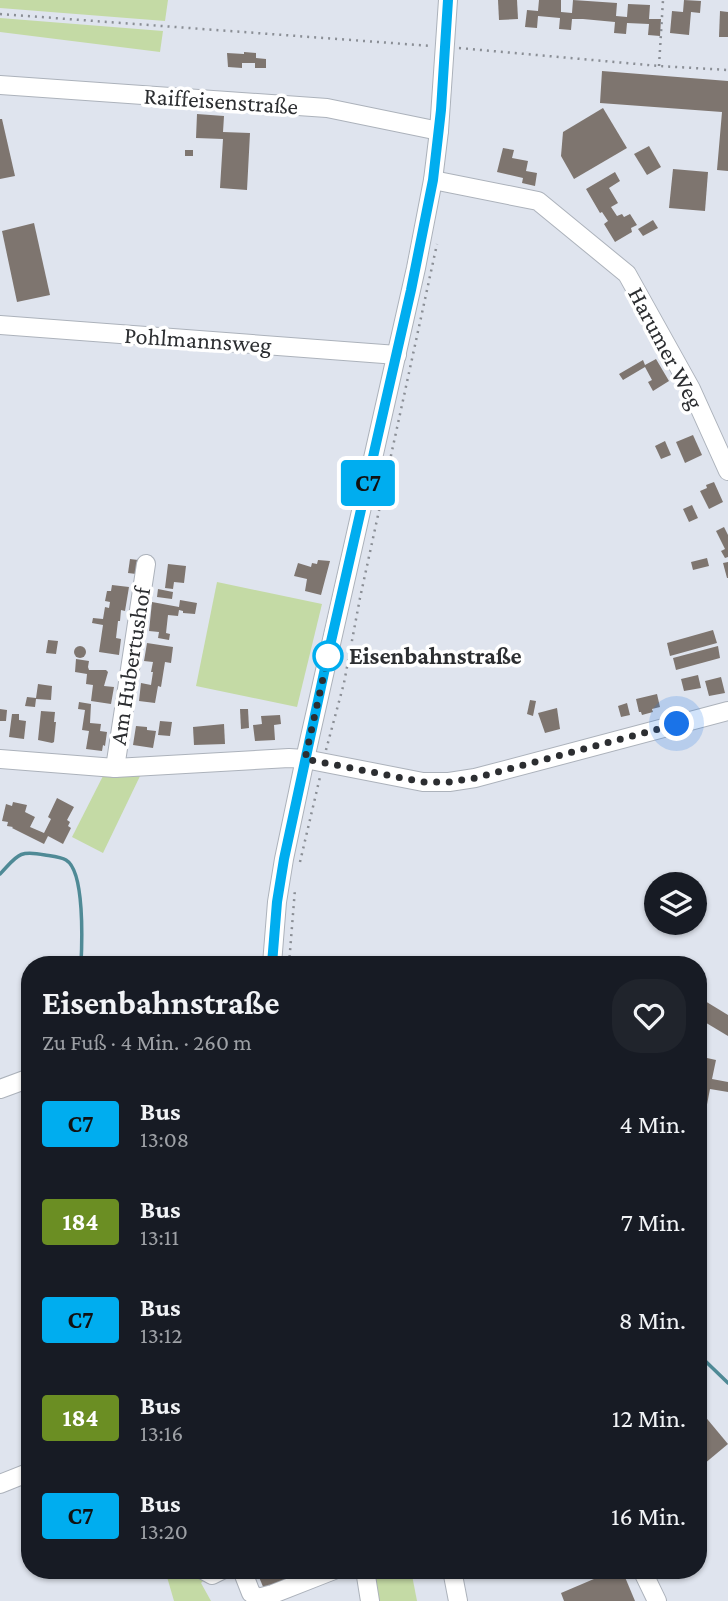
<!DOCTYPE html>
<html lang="de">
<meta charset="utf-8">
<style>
:root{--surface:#171b24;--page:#20242c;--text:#f1f3f6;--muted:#9ea1a6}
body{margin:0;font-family:"Crimson Pro",serif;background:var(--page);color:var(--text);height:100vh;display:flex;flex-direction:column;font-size:26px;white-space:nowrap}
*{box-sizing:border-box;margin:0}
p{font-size:23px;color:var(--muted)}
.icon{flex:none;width:38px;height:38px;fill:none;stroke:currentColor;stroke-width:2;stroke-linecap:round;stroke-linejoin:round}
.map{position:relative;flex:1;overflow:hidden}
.sheet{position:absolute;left:21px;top:956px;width:686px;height:623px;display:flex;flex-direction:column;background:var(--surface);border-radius:28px;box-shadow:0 2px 5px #0004}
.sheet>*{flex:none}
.badge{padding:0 14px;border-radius:5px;font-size:24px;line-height:46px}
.fabs{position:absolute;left:644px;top:872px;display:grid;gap:14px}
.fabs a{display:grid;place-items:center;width:63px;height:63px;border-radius:50%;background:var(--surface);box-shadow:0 2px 5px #0004;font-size:35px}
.you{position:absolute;width:35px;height:35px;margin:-18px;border:5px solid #fff;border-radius:50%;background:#1a73e8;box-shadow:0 0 0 10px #1a73e833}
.map>.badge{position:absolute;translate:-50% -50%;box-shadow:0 0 0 4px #fff}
.round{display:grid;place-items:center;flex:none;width:74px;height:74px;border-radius:28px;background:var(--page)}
.summary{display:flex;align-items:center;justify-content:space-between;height:119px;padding:0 21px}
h1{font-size:33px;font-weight:700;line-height:52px}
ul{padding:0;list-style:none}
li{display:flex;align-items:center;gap:21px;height:98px;padding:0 21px}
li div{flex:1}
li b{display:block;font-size:26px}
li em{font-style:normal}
li .badge{min-width:77px;font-weight:700;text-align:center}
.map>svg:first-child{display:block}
.green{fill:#c4daa5}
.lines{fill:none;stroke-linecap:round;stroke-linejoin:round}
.stream{stroke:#4f8a96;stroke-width:3.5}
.building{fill:#7e756f}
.minor-casing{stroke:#acb2bb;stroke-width:20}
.path{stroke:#8a8e95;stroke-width:2.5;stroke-dasharray:2 5;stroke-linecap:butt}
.minor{stroke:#fff;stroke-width:18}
.line-casing{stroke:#fff;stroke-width:16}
.line{stroke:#00adef;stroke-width:10}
.walk{stroke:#2c2e31;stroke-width:7;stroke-dasharray:0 12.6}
.stop-dot{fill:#fff;stroke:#00adef;stroke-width:3.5}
.labels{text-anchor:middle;stroke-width:7;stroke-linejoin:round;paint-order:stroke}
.street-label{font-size:24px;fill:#2c2e31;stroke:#fff}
.stop-label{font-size:24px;font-weight:bold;fill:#2c2e31;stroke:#fff;text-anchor:start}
</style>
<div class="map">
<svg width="728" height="1601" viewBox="0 0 728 1601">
<rect width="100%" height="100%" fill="#dfe4ee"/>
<g class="green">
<path d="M0,0H168L165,21L0,8Z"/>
<path d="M0,18L163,31L160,52L0,32Z"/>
<path d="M217,582L322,604L297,707L196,686Z"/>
<path d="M141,774L103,853L72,837L103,776Z"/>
<path d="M165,1570H214L201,1583L211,1601H174Z"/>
<path d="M370,1570H411L417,1601H373Z"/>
</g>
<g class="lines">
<g class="stream">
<path d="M0,874C18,855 18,850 45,855C51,856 61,857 66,860C85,871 82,944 81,964"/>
<path d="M698,1354L728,1383"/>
</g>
</g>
<g class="building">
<path d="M498,0H517L518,19L499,20Z"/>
<path d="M539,0H561V12L572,13L573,0L617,3L616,16L627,17L628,4L650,5L649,19H661L660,36L648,35L649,24L627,23L626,34L614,33L615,22L583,19H572L571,30L559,29L560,18L538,16L537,28L525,27L527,10L538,11Z"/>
<path d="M684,0L701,1L700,13L691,12L689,35L670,33L672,11L683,12Z"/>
<path d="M720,11L728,12V37H719Z"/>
<path d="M244,52L256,53V58L266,59V68H255V63H242V68L228,67L227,53L244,54Z"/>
<path d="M602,71L728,81V171L717,170L722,112L600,103Z"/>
<path d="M603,108L627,148L574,179L561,156L563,132Z"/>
<path d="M197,114L224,116L223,132L250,133L247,190L220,188L223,139L196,138Z"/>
<path d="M0,119H2L15,176L0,179Z"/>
<path d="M649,146L661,167L647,175L634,154Z"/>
<path d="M503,148L514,150L512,158L528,161L526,171L537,173L535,186L522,183L523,178L497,172Z"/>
<rect x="185" y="150" width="8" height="6"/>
<path d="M673,169L708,172L705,211L669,208Z"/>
<path d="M615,172L620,181L609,188L618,203L611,207L617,216L622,214L624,217L630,214L637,225L631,228L632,232L615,242L604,224L608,221L602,212L600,213L586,189Z"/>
<path d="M653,220L658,228L643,236L638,229Z"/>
<path d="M34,223L50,295L17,302L2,231Z"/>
<path d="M656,359L669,381L653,391L648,382L652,380L645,367L623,380L619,374L643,360L645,365Z"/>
<path d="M693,435L702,455L685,463L676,442Z"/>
<path d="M665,441L671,455L661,459L655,446Z"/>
<path d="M714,482L723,502L709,509L700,491L707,488L706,485Z"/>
<path d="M692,505L698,518L689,522L683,509Z"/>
<path d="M724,527L728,535V557L725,558L721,551L725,549L716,531Z"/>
<path d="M707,558L709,566L693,570L691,562Z"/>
<path d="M130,559L138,560L136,574L128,573Z"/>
<path d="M318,560L330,561L321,595L305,591L307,579L294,576L298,563L311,567L312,563L317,564Z"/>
<path d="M728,562V578H727L723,563Z"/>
<path d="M168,564L186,566L184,583L174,582L173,589L165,588Z"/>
<path d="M112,585L129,587L125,611L121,610L120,621H118L116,638L121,639L119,655L99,652L103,625L92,623L93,618L103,619L105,607L109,608L110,602L105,601L107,591H111Z"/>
<path d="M158,589L173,592L172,599L157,597Z"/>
<path d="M180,600L197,603L195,614L183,613V611L179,610L178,616L168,615L166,633L170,634L169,640L158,638L159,632L149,631L152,602L179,607Z"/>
<path d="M713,630L717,643L670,656L667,643Z"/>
<path d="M48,640L58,641L56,654L46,653Z"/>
<path d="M147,643L173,647L171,663L165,662L161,687L158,686L155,703L139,701L141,683L151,685L153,672H151L153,662L144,661Z"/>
<path d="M718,646L720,658L676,670L673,658Z"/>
<circle cx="80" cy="652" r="6"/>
<path d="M76,659L89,661L88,667L89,670H106L108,672L104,686L114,687L111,704L91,701L93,685L86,684L87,674L75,672Z"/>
<path d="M698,675L701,688L684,691L681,679Z"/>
<path d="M721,677L725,693L709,696L705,681Z"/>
<path d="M38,684L52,686L51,700L36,699L35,707L25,706L27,697L36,698Z"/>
<path d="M657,694L660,707L652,709L653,712L642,715L641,712H639L636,699Z"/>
<path d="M530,700L536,701L533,716L527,714Z"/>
<path d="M79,702L91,704L90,723L101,724L100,731L107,732L105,746L103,745L102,751L86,749L89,731L82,730L85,710L78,709Z"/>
<path d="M627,703L630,715L621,717L618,706Z"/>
<path d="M557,708L560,729L545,733L538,713Z"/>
<path d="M0,709L7,710L6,721H0Z"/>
<path d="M240,709H248L249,728L241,729Z"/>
<path d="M41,711L55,712L54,722H56L54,742L52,743L38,740Z"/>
<path d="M12,714H19V720L26,721L24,739L9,737Z"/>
<path d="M280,715L281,724L274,725L275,740L255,741L253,725L262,724L261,716Z"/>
<path d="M160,721L172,722L170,736L158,735Z"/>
<path d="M224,724L225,744L194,745L193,727Z"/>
<path d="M136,726L147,727V730L156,731L153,748L133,745Z"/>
<path d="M57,798L74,807L67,820L70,822L68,826L71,828L63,844L48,836L44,844L12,828L13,827L7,826L8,822L2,821L6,804L12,806L13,802L27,805L25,812L35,817L30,827L44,833L51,819L48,817Z"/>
<path d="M705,1001L728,1015V1036L698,1018V1012Z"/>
<path d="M698,1056L716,1060L712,1079L728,1082V1092L710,1089L704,1120L698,1119Z"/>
<path d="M698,1408L728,1444L698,1469Z"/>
<path d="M256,1570H310L264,1589Z"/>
<path d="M615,1570H622L635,1601H564L561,1593Z"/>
</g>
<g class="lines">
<g class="minor-casing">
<g id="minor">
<path d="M0,85L327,108L439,131"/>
<path d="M433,180L538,201L627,274L691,389L728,471"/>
<path d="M0,325L397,355"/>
<path d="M0,759L115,768L289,758L305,759L423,782H449L475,778L728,711"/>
<path d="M115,768L146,564"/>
<path d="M272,964L277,902L284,859L305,759L416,268L433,180L439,131L448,0"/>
<path d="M0,1089L30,1078"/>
<path d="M0,1484L30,1472"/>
<path d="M203,1570L212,1575L222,1570"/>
<path d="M242,1570L251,1593L258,1598L273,1594L334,1570"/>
<path d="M365,1570L370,1601"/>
<path d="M452,1570L458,1601"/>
<path d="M642,1570L657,1601"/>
</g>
</g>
<g class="path">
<path d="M0,14L432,46"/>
<path d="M459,48L659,66L728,70"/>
<path d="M659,66L663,0"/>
<path d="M326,750L344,683L360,598L437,244"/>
<path d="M300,862L320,777"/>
<path d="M289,964L295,889"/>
</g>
<use href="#minor" class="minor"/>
</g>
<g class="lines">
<g class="line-casing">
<path id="line" d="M272,964L277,902L284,859L327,659L411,290L433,180L441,110L448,0"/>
</g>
<use href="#line" class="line"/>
<path class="walk" d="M328,656L305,759L423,782H449L475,778L677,724"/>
</g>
<circle class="stop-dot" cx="328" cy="656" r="14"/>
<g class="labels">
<g class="street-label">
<text transform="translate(221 101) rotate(4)" y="8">Raiffeisenstraße</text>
<text transform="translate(198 340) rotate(4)" y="8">Pohlmannsweg</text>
<text transform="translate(666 348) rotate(62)" y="8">Harumer Weg</text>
<text transform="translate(130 666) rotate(-81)" y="8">Am Hubertushof</text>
</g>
<g class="stop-label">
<text x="349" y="664">Eisenbahnstraße</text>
</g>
</g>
</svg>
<div class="fabs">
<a><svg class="icon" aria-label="layers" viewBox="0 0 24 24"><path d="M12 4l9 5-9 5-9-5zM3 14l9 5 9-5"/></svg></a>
</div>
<div class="you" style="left:677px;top:724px"></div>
<b class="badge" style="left:368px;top:483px;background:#00adef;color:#111">C7</b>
<section class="sheet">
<div class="summary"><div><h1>Eisenbahnstraße</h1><p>Zu Fuß · 4 Min. · 260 m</p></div><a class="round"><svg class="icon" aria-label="heart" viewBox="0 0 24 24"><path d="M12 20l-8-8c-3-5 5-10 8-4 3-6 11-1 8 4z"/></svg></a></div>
<ul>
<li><span class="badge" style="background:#00adef;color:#111">C7</span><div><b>Bus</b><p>13:08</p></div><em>4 Min.</em></li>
<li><span class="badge" style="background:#6b8e23;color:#fff">184</span><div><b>Bus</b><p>13:11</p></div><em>7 Min.</em></li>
<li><span class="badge" style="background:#00adef;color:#111">C7</span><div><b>Bus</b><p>13:12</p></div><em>8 Min.</em></li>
<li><span class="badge" style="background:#6b8e23;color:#fff">184</span><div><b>Bus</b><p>13:16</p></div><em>12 Min.</em></li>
<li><span class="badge" style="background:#00adef;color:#111">C7</span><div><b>Bus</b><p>13:20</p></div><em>16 Min.</em></li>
</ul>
</section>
</div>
